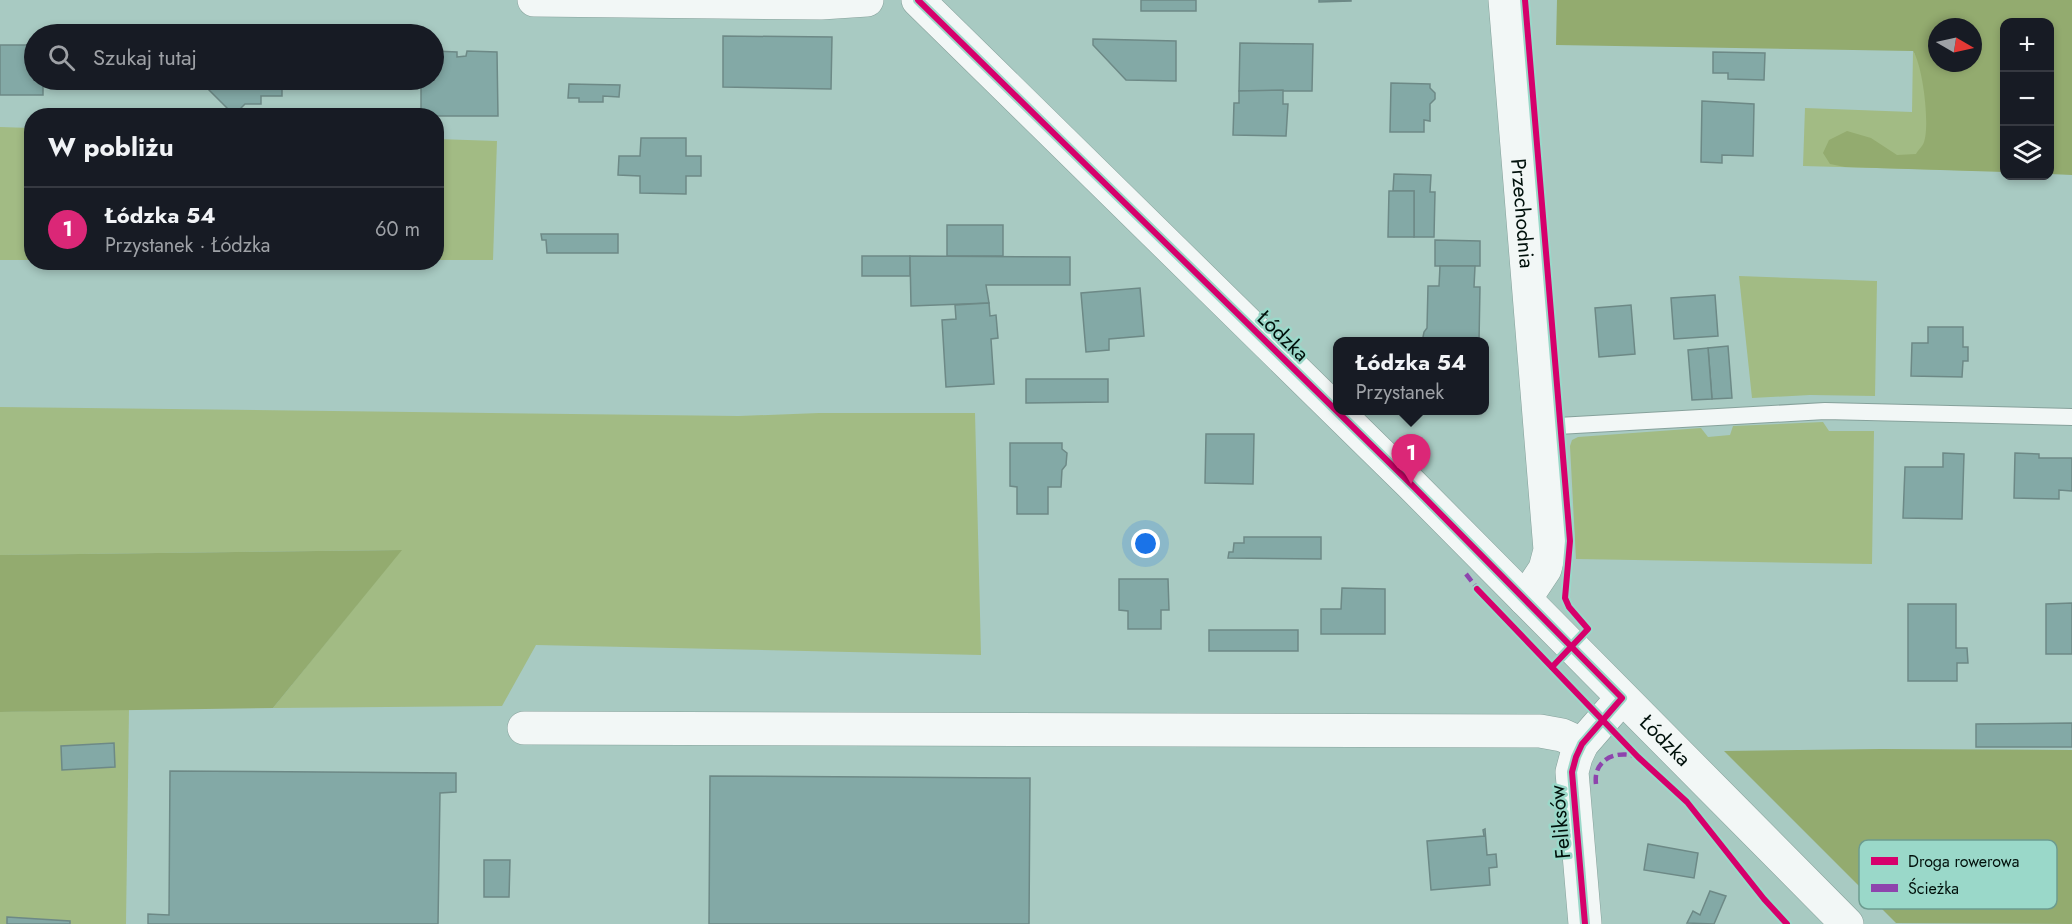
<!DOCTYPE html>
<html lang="pl">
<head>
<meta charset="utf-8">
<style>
	body { margin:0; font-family:Jost,sans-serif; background:#20242c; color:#f1f3f6 }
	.controls { position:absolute; right:18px; top:18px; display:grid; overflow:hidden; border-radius:12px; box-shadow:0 3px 9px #0003 }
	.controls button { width:54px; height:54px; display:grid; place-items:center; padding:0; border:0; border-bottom:2px solid #363941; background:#171b24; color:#f1f3f6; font:30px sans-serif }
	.compass { position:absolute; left:1928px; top:18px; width:54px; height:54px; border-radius:50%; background:#171b24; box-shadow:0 3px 9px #0003; rotate:99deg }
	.you { position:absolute; left:1146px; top:544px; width:21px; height:21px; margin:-15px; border:4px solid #fff; border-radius:50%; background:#1a73e8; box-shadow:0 0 0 9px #1a73e833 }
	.badge { display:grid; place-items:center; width:39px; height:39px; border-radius:50%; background:#db2777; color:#fff; font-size:20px; font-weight:700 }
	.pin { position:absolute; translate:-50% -50px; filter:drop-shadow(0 2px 3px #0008) }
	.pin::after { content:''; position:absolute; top:32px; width:21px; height:18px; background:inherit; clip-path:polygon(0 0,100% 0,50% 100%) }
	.popup { position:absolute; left:1333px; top:337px; width:156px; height:78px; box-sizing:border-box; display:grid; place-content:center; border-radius:12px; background:#171b24; filter:drop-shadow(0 2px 4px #0005); font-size:20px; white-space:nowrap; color:#9ea1a6 }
	.popup b { font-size:22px; color:#f1f3f6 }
	.popup::after { content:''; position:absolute; left:50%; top:100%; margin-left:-12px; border:12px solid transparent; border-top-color:#171b24 }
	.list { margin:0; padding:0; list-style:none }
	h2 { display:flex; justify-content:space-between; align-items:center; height:78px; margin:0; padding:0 24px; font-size:26px }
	h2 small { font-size:20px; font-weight:400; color:#9ea1a6 }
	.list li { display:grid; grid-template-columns:39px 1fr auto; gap:18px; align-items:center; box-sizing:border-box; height:84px; padding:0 24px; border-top:2px solid #363941 }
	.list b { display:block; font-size:22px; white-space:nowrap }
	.list p { margin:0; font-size:20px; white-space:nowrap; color:#9ea1a6 }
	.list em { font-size:20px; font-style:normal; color:#9ea1a6 }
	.icon { flex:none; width:33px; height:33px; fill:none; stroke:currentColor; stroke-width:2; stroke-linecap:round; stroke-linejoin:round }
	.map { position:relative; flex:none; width:2072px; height:924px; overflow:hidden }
	.search { position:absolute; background:#171b24; box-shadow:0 3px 9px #0003; left:24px; top:24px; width:420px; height:66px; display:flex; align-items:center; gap:15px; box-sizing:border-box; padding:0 21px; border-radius:33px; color:#9ea1a6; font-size:22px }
	.panel { position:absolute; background:#171b24; box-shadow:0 3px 9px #0003; left:24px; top:108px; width:420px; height:162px; border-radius:24px }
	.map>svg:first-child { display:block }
</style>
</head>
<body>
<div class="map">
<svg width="2072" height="924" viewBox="0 0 2072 924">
	<rect width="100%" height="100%" fill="#a8cac2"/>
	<g fill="#a2bb84">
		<polygon points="1913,51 1986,171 1803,166 1805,108 1912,112"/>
		<polygon points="0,127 31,128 31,260 0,260"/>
		<polygon points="437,139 497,141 493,260 437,260"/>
		<polygon points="1739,276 1877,281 1875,396 1810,395 1752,398"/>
		<polygon points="0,407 739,416 819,413 975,413 981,655 536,645 502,706 273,708 401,550 0,555"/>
		<polygon points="1823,422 1829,431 1874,431 1872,564 1576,559 1570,446 1572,440 1578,437 1701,428 1708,437 1730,435 1733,426"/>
		<polygon points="129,709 126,924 0,924 0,712"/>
	</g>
	<g fill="#93ab6f" fill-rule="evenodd">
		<path d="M 1557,0 L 2072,0 L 2072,175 L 2050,174 L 2050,22 L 2004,22 L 2004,172 L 1845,167 L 1830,164 L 1823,153 L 1829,140 L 1847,131 L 1871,138 L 1897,155 L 1916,154 C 1918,150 1923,146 1924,142 C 1930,125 1923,66 1913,51 L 1556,45 ZM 1937,27 L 1973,27 L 1973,63 L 1937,63 Z"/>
		<polygon points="402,550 273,708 0,712 0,555"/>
		<polygon points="1881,749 2072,750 2072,924 1896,923 1724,751"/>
	</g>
	<g fill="#83a9a6" stroke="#6d8986" stroke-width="1.5">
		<rect x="1141" y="0" width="55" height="11"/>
		<polygon points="1319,0 1351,0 1351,1 1319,2"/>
		<polygon points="723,36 832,37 831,89 723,87"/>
		<polygon points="1093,39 1176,41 1176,81 1126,80 1093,45"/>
		<polygon points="1240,43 1313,44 1312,91 1239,91"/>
		<polygon points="0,45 34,45 34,80 43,80 43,95 0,95"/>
		<polygon points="434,51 457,52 457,57 466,56 467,51 497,52 498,116 421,116 421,80 434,80"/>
		<polygon points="1713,52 1765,53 1764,80 1728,79 1728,73 1713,73"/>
		<polygon points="199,80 282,80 282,96 261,96 261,104 245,104 234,115"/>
		<polygon points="1391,83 1430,84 1430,88 1435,93 1435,99 1430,104 1430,121 1424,120 1424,132 1390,132"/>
		<polygon points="569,84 620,85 619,97 603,96 603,102 579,102 579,98 568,98"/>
		<polygon points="1283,90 1283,104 1288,104 1286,136 1233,135 1234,103 1239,103 1239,91"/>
		<polygon points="1702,101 1754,104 1753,156 1722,155 1722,163 1701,162"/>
		<polygon points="641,138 686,138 686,156 701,156 701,176 686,176 686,194 640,193 640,176 618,175 619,156 640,156"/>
		<polygon points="1394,174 1431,175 1430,192 1435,192 1434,237 1414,237 1414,191 1393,191"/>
		<polygon points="1389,191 1414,191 1414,237 1388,237"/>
		<rect x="947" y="225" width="56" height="31"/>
		<polygon points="541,234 618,234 618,253 547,253 546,240 542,240"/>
		<polygon points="1435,240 1480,241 1480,266 1435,266"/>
		<rect x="862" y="256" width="48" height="20"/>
		<polygon points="910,256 1070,257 1070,285 986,285 989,303 911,306"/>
		<polygon points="1440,266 1475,266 1474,287 1480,287 1479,342 1427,342 1423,337 1424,332 1427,328 1428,286 1439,286"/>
		<polygon points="1140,288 1144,336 1109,339 1109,350 1086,352 1081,293"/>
		<polygon points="1715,295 1718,336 1674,339 1671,298"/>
		<polygon points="989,303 990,316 996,315 998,338 991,339 994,384 946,387 942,320 956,319 955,305"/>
		<polygon points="1631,305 1635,354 1599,357 1595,308"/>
		<polygon points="1928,327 1963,327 1963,347 1968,347 1968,361 1963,361 1962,377 1911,376 1912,343 1928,343"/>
		<polygon points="1728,346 1732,398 1712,399 1708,348"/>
		<polygon points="1708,348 1712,399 1692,400 1688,350"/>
		<polygon points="1026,379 1108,379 1108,402 1026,403"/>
		<polygon points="1206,434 1254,434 1253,484 1205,483"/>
		<polygon points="1010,443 1062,443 1062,449 1067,453 1066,465 1062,470 1061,487 1048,487 1048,514 1017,514 1017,487 1010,486"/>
		<polygon points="1943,453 1964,454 1962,519 1903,518 1905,467 1943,467"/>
		<polygon points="2015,453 2039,454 2039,458 2072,458 2072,491 2059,490 2059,499 2014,498"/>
		<polygon points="1244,537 1321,537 1321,559 1228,558 1229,552 1233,552 1234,543 1244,543"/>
		<polygon points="1119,579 1168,579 1169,610 1161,610 1161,629 1128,629 1128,611 1119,610"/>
		<polygon points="1342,588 1385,589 1385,634 1321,634 1321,609 1341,609"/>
		<polygon points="2072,603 2072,654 2046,654 2046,604"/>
		<polygon points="1908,604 1956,604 1956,648 1967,648 1968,663 1957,663 1957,681 1908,681"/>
		<rect x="1209" y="630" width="89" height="21"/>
		<polygon points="2072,723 2072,747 1976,747 1976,724"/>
		<polygon points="114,743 115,767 62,770 61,746"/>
		<polygon points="170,771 456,773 456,792 440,793 438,924 148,924 148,914 169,915"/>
		<polygon points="710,776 1030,778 1029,924 709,924"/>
		<polygon points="1485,829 1487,855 1496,854 1497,867 1489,868 1490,885 1431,890 1427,841 1484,836 1483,830"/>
		<polygon points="1648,844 1698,853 1694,878 1644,870"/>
		<polygon points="484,860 510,860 509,897 484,897"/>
		<polygon points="1710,891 1726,896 1714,924 1687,923 1693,911 1700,915"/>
		<polygon points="7,917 70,921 70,924 7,924"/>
	</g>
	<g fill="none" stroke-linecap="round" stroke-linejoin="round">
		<g stroke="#86a19b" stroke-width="18">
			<polyline id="service" points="1540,427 1825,411 2072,417"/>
		</g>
		<g stroke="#86a19b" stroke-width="34">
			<g id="minor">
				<polyline points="534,0 821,3 867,0"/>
				<path id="s1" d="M 1505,0 L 1550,550 L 1545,569 L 1525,599"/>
				<polyline points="524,728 1540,731 1562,735 1582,744"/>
				<polyline points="1585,924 1572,772 1576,757 1582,744 1622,698"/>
			</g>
		</g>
		<g stroke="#86a19b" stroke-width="34">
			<g id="secondary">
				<path id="s2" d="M 918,0 L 1411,484 L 1847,924"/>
			</g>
		</g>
		<use href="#service" stroke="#f2f7f6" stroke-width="16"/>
		<use href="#minor" stroke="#f2f7f6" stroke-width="33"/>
		<use href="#secondary" stroke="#f2f7f6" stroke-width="33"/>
		<g stroke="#8e44ad" stroke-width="4.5" stroke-dasharray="9 4.5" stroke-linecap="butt">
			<polyline points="1466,574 1480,592"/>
			<path d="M 1596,784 C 1593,761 1614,750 1635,756"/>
		</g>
		<g stroke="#9ad8c9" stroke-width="10">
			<g id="cycleway">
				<polyline points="918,0 1411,484 1622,698 1582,744 1576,757 1572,772 1585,924"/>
				<polyline points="1525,0 1570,541 1565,598 1569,607 1588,629 1552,667"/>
				<polyline points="1477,589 1638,757 1687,802 1764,899 1787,924"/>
			</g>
		</g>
		<use href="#cycleway" stroke="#d6006c" stroke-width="6"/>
	</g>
	<g text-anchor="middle" stroke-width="5" stroke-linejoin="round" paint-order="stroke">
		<g font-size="21" fill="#00100b" stroke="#9ad8c9">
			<text dy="7" stroke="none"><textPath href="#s1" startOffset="214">Przechodnia</textPath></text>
			<text transform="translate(1283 336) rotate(44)" y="7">Łódzka</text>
			<text dy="7" stroke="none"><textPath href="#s2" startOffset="1052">Łódzka</textPath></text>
			<text transform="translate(1560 822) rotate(-95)" y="7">Feliksów</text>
		</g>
	</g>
	<rect x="1859" y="840" width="198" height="69" rx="9" fill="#9ad8c9" stroke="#6c9c90" stroke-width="1.5"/>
	<rect x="1871" y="857" width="27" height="8" fill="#d6006c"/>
	<rect x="1871" y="884" width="27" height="8" fill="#8e44ad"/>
	<g font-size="16" fill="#00100b">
		<text x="1908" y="867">Droga rowerowa</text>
		<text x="1908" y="894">Ścieżka</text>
	</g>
</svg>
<div class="controls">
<button>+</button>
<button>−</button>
<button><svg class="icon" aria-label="layers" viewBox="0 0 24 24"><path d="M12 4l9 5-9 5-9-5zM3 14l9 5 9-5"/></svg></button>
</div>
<svg class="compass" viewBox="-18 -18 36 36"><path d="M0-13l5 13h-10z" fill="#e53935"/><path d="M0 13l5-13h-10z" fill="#9ea1a6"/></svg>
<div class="you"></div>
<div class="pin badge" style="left:1411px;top:484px">1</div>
<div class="popup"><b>Łódzka 54</b>Przystanek</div>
<div class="search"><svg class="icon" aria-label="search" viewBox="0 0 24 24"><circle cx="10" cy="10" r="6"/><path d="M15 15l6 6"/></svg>Szukaj tutaj</div>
<section class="panel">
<h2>W pobliżu<small></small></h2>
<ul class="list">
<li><span class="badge">1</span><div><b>Łódzka 54</b><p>Przystanek · Łódzka</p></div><em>60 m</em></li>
</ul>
</section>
</div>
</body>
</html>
